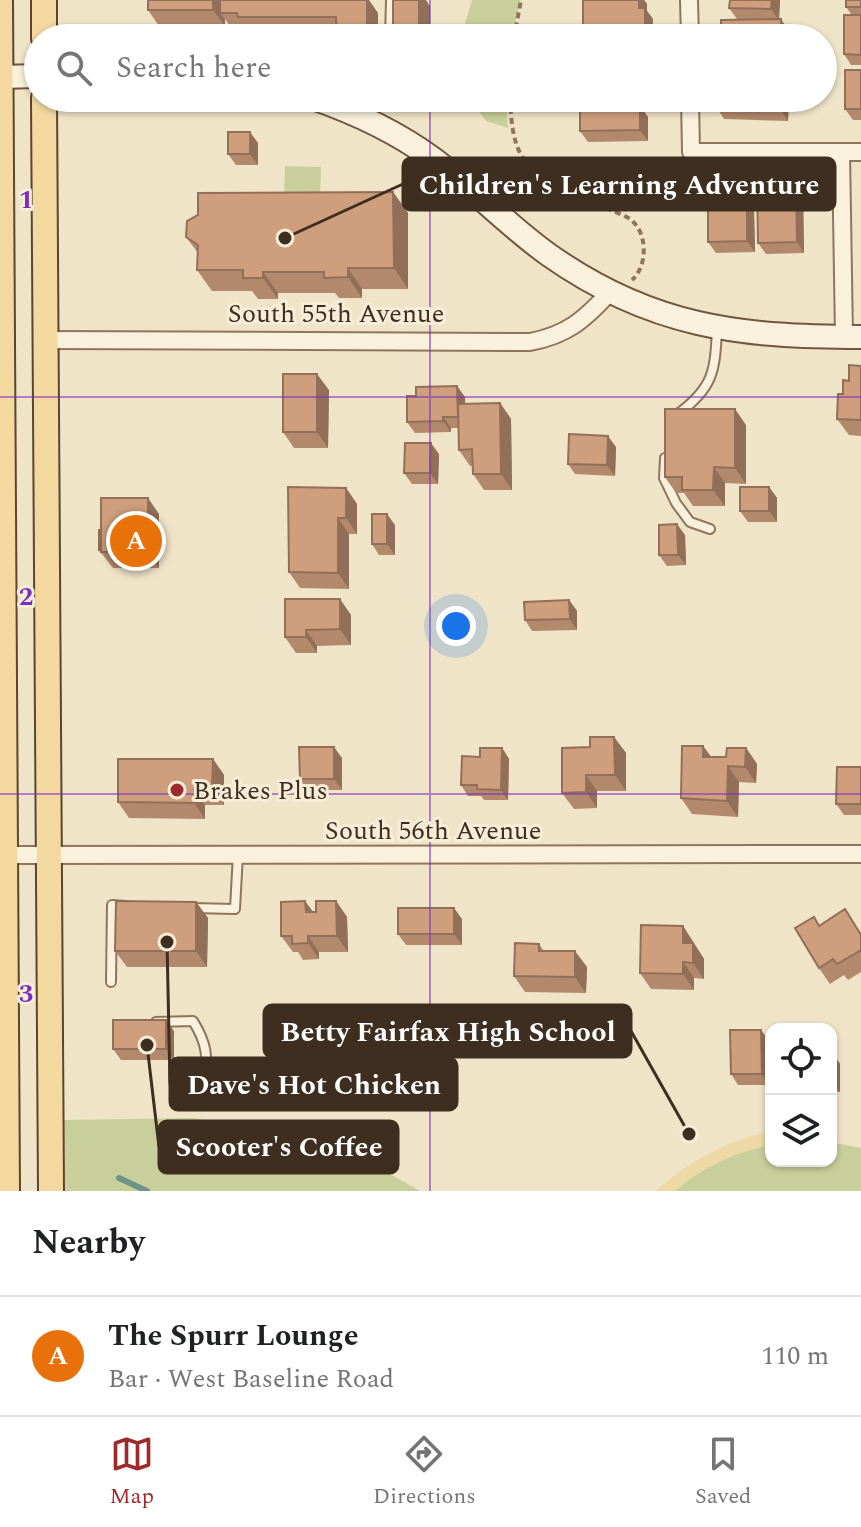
<!DOCTYPE html>
<html lang="en">
<head>
<meta charset="utf-8">
<style>
	body { margin:0; font-family:Spectral,serif; background:#f2f2f2; color:#202124 }
	.controls { position:absolute; right:24px; bottom:24px; display:grid; overflow:hidden; border-radius:16px; box-shadow:0 2px 6px #0004 }
	.controls button { width:72px; height:72px; display:grid; place-items:center; padding:0; border:0; border-bottom:2px solid #e0e0e0; background:#fff; color:#202124; font:40px sans-serif }
	.you { position:absolute; left:456px; top:626px; width:28px; height:28px; margin:-20px; border:6px solid #fff; border-radius:50%; background:#1a73e8; box-shadow:0 0 0 12px #1a73e833 }
	.badge { display:grid; place-items:center; width:52px; height:52px; border-radius:50%; background:#9e2a2b; color:#fff; font-size:26px; font-weight:700 }
	.pin { position:absolute; translate:-50% -50%; border:4px solid #fff; box-shadow:0 2px 8px #0006 }
	.list { margin:0; padding:0; list-style:none }
	h2 { display:flex; justify-content:space-between; align-items:center; height:104px; margin:0; padding:0 32px; font-size:34px }
	h2 small { font-size:26px; font-weight:400; color:#757577 }
	.list li { display:grid; grid-template-columns:52px 1fr auto; gap:24px; align-items:center; box-sizing:border-box; height:120px; padding:0 32px; border-top:2px solid #e0e0e0 }
	.list b { display:block; font-size:30px; white-space:nowrap }
	.list p { margin:0; font-size:26px; white-space:nowrap; color:#757577 }
	.list em { font-size:26px; font-style:normal; color:#757577 }
	.icon { flex:none; width:44px; height:44px; fill:none; stroke:currentColor; stroke-width:2; stroke-linecap:round; stroke-linejoin:round }
	.map { position:relative; flex:none; width:861px; height:1191px; overflow:hidden }
	.search { position:absolute; background:#fff; box-shadow:0 2px 6px #0004; left:24px; right:24px; top:24px; height:88px; display:flex; align-items:center; gap:20px; box-sizing:border-box; padding:0 28px; border-radius:44px; color:#757577; font-size:30px }
	.sheet { height:224px; background:#fff }
	nav { display:flex; justify-content:space-around; align-items:center; box-sizing:border-box; height:112px; border-top:2px solid #e0e0e0; background:#fff; font-size:22px; color:#757577 }
	nav a { display:grid; justify-items:center; gap:4px }
	nav .on { color:#9e2a2b }
	.map>svg:first-child { display:block }
</style>
</head>
<body>
<div class="map">
<svg width="861" height="1191" viewBox="0 0 861 1191">
	<rect width="100%" height="100%" fill="#f0e4c8"/>
	<g fill="#c9cf9b">
		<polygon points="472,0 521,0 511,38 461,38"/>
		<polygon points="470,98 506,98 508,128 486,121"/>
		<polygon points="285,166 321,167 320,198 284,197"/>
		<polygon points="194,1118 300,1135 360,1157 420,1191 65,1191 64,1120"/>
		<path d="M 831,1142 L 861,1148 L 861,1191 L 675,1191 C 702,1167 736,1151 771,1145 L 771,1161 L 831,1161 Z"/>
	</g>
	<path fill="#ecd9a5" d="M 771,1131 L 771,1145 C 736,1152 702,1167 675,1191 L 656,1191 C 689,1160 727,1141 771,1131 Z"/>
	<g fill="none" stroke-linecap="round" stroke-linejoin="round">
		<polyline stroke="#6f938a" stroke-width="6" points="119,1178 147,1191"/>
		<g stroke="#8d765c" stroke-width="12">
			<g id="lane">
				<polyline points="390,38 391,0"/>
				<path d="M 679,413 C 714,387 715,370 717,329"/>
				<polyline points="665,458 664,478 676,503 690,522 710,529"/>
				<polyline points="192,908 235,909 238,854"/>
				<polyline points="111,982 112,905 126,906"/>
				<path d="M 156,1022 L 193,1021 C 206,1042 210,1058 202,1083"/>
			</g>
		</g>
		<g stroke="#8d765c" stroke-width="20">
			<g id="street">
				<polyline points="689,0 690,38"/>
				<polyline points="690,98 691,152 861,152"/>
				<polyline points="841,152 844,337"/>
				<path d="M 45,340 L 530,342 C 567,335 584,320 609,293"/>
				<polyline points="4,855 861,854"/>
			</g>
		</g>
		<g stroke="#6f573f" stroke-width="26">
			<g id="secondary">
				<polyline points="0,77 38,76"/>
				<path d="M 313,98 C 356,113 395,131 432,158 C 473,188 508,226 549,255 C 651,327 740,337 861,337"/>
			</g>
		</g>
		<g stroke="#5b4430" stroke-width="28">
			<g id="primary">
				<polyline points="0,0 7,1191"/>
				<polyline points="44,0 44,38"/>
				<polyline points="44,98 51,1191"/>
			</g>
		</g>
		<g stroke="#8d765c" stroke-width="4" stroke-dasharray="6 4" stroke-linecap="butt">
			<polyline points="514,38 521,0"/>
			<path d="M 510,98 C 511,117 512,142 523,158 C 538,181 584,199 608,209 C 615,212 624,215 630,219 C 648,232 648,266 632,280"/>
		</g>
		<use href="#lane" stroke="#faf1dc" stroke-width="8"/>
		<use href="#street" stroke="#faf1dc" stroke-width="16"/>
		<use href="#secondary" stroke="#faf1dc" stroke-width="22"/>
		<use href="#primary" stroke="#f3d9a0" stroke-width="24"/>
	</g>
	<g fill="#b2896c">
		<polygon points="148,0 378,13 378,38 337,38 336,33 250,33 247,29 232,29 225,19 225,26 159,26 148,10"/>
		<polygon points="583,0 644,0 647,4 647,11 653,19 652,38 588,38 583,31"/>
		<polygon points="780,0 779,19 788,30 788,38 723,38 721,35 751,19 737,19 729,8"/>
		<polygon points="861,0 861,65 851,65 844,54 852,15 846,7"/>
		<polygon points="861,70 861,120 853,120 845,109"/>
		<polygon points="580,98 640,98 643,102 643,110 648,117 648,141 588,142 580,131"/>
		<polygon points="717,98 789,98 788,121 724,119 717,108"/>
		<polygon points="258,143 258,165 236,165 228,154"/>
		<polygon points="730,180 737,191 737,197 747,197 754,208 755,252 716,253 708,242"/>
		<polygon points="796,183 803,194 804,253 766,254 758,243"/>
		<polygon points="393,192 408,213 408,289 362,289 362,298 339,298 335,293 278,293 278,299 258,299 252,291 212,291 197,270 198,253 186,237"/>
		<polygon points="861,366 861,436 849,435 837,419 843,394 849,381"/>
		<polygon points="329,390 328,448 294,448 283,432"/>
		<polygon points="465,397 465,404 500,403 511,419 512,490 484,490 473,474 473,465 470,466 459,450 458,428 451,428 451,432 415,433 407,422"/>
		<polygon points="746,425 746,484 725,483 725,506 693,506 684,493 676,493 665,477"/>
		<polygon points="616,447 615,476 575,474 568,464"/>
		<polygon points="439,454 438,484 412,484 404,473"/>
		<polygon points="769,487 777,498 777,522 748,522 740,511"/>
		<polygon points="346,488 357,504 357,534 349,534 349,589 300,588 289,572"/>
		<polygon points="159,514 159,568 113,568 99,550"/>
		<polygon points="395,525 395,555 379,555 372,544"/>
		<polygon points="685,535 686,565 667,566 659,555"/>
		<polygon points="569,600 577,611 577,630 532,631 525,620"/>
		<polygon points="351,615 351,645 317,646 317,653 296,653 285,637"/>
		<polygon points="614,737 626,753 626,791 597,791 597,808 574,809 562,793 590,747"/>
		<polygon points="703,746 711,757 726,757 746,748 757,764 756,783 739,782 738,817 692,814 681,798"/>
		<polygon points="502,748 509,759 508,800 484,800 481,796 468,796 461,785 480,757"/>
		<polygon points="342,758 342,790 307,790 300,779"/>
		<polygon points="213,759 224,775 224,805 205,805 205,819 129,818 118,802"/>
		<polygon points="861,767 861,815 844,815 836,804"/>
		<polygon points="336,901 347,917 348,952 319,952 319,959 303,960 298,952 293,952 281,936 313,912 316,912"/>
		<polygon points="196,902 208,918 207,967 127,967 115,951"/>
		<polygon points="462,919 462,945 406,945 398,934"/>
		<polygon points="820,925 861,932 861,972 848,980 844,975 830,984 819,968"/>
		<polygon points="683,926 704,959 704,979 694,978 694,990 651,989 640,973"/>
		<polygon points="539,944 544,951 587,967 586,993 525,992 514,976"/>
		<polygon points="761,1030 769,1041 769,1085 738,1085 731,1074"/>
		<polygon points="174,1031 174,1060 121,1060 113,1049"/>
		<polygon points="831,1053 840,1064 840,1092 831,1092"/>
	</g>
	<g fill="#916f58">
		<polygon points="213,0 225,0 220,13 225,19 225,26 213,10"/>
		<polygon points="367,0 369,0 378,13 378,38 367,38"/>
		<polygon points="419,0 426,0 430,6 430,38 419,38"/>
		<polygon points="639,0 644,0 647,4 647,11 653,19 652,38 649,38 645,32 639,8"/>
		<polygon points="772,0 780,0 779,20 771,9"/>
		<polygon points="781,19 788,30 788,38 781,38"/>
		<polygon points="635,98 640,98 643,102 643,110 648,117 648,141 640,130 635,107"/>
		<polygon points="781,98 789,98 788,121 781,110"/>
		<polygon points="250,132 258,143 258,165 250,154"/>
		<polygon points="730,180 737,191 738,208 730,197"/>
		<polygon points="796,183 803,194 804,253 797,242"/>
		<polygon points="393,192 408,213 408,289 394,268"/>
		<polygon points="747,197 754,208 755,252 747,241"/>
		<polygon points="348,268 362,289 362,298 348,277"/>
		<polygon points="263,272 278,293 278,299 263,278"/>
		<polygon points="317,374 329,390 328,448 317,432"/>
		<polygon points="457,386 465,397 466,428 458,417"/>
		<polygon points="500,403 511,419 512,490 501,474"/>
		<polygon points="735,409 746,425 746,484 735,468"/>
		<polygon points="443,417 451,428 451,432 443,421"/>
		<polygon points="608,436 616,447 615,476 607,465"/>
		<polygon points="431,443 439,454 438,484 430,473"/>
		<polygon points="714,467 725,483 725,506 713,490"/>
		<polygon points="769,487 777,498 777,522 769,511"/>
		<polygon points="346,488 357,504 357,534 346,518"/>
		<polygon points="148,498 159,514 159,568 148,552"/>
		<polygon points="387,514 395,525 395,555 387,544"/>
		<polygon points="338,518 349,534 349,589 338,573"/>
		<polygon points="677,524 685,535 686,565 678,555"/>
		<polygon points="340,599 351,615 351,645 340,629"/>
		<polygon points="569,600 577,611 577,630 570,619"/>
		<polygon points="306,630 317,646 317,653 306,637"/>
		<polygon points="614,737 626,753 626,791 615,775"/>
		<polygon points="703,746 715,762 703,757"/>
		<polygon points="334,747 342,758 342,790 334,779"/>
		<polygon points="502,748 509,759 508,800 501,790"/>
		<polygon points="746,748 757,764 756,783 745,767"/>
		<polygon points="213,759 224,775 224,805 212,789"/>
		<polygon points="728,766 739,782 738,817 727,801"/>
		<polygon points="586,775 597,791 597,808 586,792"/>
		<polygon points="194,789 205,805 205,819 194,803"/>
		<polygon points="305,901 317,917 306,912"/>
		<polygon points="336,901 347,917 348,952 337,936"/>
		<polygon points="196,902 208,918 207,967 196,951"/>
		<polygon points="454,908 462,919 462,945 454,934"/>
		<polygon points="683,926 704,959 704,979 693,963 683,943"/>
		<polygon points="308,936 319,952 319,959 308,943"/>
		<polygon points="575,951 587,967 586,993 575,977"/>
		<polygon points="683,962 694,978 694,990 683,974"/>
		<polygon points="166,1020 174,1031 174,1060 166,1049"/>
		<polygon points="761,1030 769,1041 769,1085 762,1074"/>
		<polygon points="833,1053 840,1064 840,1092 832,1081"/>
	</g>
	<g fill="#cf9f7d" stroke="#916f58" stroke-width="2">
		<rect x="148" y="0" width="65" height="10"/>
		<polygon points="220,0 367,0 367,38 337,38 336,17 238,17 237,13 220,13"/>
		<rect x="393" y="0" width="26" height="38"/>
		<polygon points="583,0 639,0 639,8 645,8 645,32 583,31"/>
		<polygon points="730,0 772,0 771,9 729,8"/>
		<rect x="846" y="0" width="15" height="7"/>
		<polygon points="844,15 861,15 861,55 844,54"/>
		<polygon points="781,19 781,38 727,38 727,35 721,35 721,20"/>
		<rect x="845" y="70" width="16" height="39"/>
		<polygon points="580,98 635,98 635,107 640,107 640,130 580,131"/>
		<polygon points="717,98 781,98 781,110 717,108"/>
		<rect x="228" y="132" width="22" height="22"/>
		<polygon points="708,180 730,180 730,197 747,197 747,241 708,242"/>
		<polygon points="796,183 797,242 758,243 757,184"/>
		<polygon points="393,192 394,268 348,268 348,277 324,278 324,272 263,272 263,278 243,278 243,270 197,270 198,245 186,237 187,221 198,215 198,193"/>
		<polygon points="849,365 861,366 861,420 837,419 838,394 843,394 843,380 849,381"/>
		<rect x="283" y="374" width="34" height="58"/>
		<polygon points="457,386 458,417 443,417 443,421 407,422 407,396 416,396 416,387"/>
		<polygon points="500,403 501,474 473,474 472,449 459,450 458,404"/>
		<polygon points="665,409 735,409 735,468 714,467 713,490 682,490 682,477 665,477"/>
		<polygon points="569,434 608,436 607,465 568,464"/>
		<polygon points="405,443 431,443 430,473 404,473"/>
		<polygon points="288,487 346,488 346,518 338,518 338,573 289,572"/>
		<rect x="740" y="487" width="29" height="24"/>
		<rect x="101" y="498" width="47" height="54"/>
		<rect x="372" y="514" width="15" height="30"/>
		<polygon points="677,524 678,555 659,555 659,525"/>
		<rect x="99" y="530" width="2" height="20"/>
		<polygon points="285,599 340,599 340,629 306,630 306,637 285,637"/>
		<polygon points="569,600 570,619 525,620 524,602"/>
		<polygon points="590,737 614,737 615,775 586,775 586,792 562,793 562,748 590,747"/>
		<polygon points="682,746 703,746 703,757 726,757 727,748 746,748 745,767 728,766 727,801 681,798"/>
		<polygon points="299,747 334,747 334,779 300,779"/>
		<polygon points="480,748 502,748 501,790 477,789 477,785 461,785 462,756 480,757"/>
		<polygon points="118,759 213,759 212,789 194,789 194,803 118,802"/>
		<polygon points="837,767 861,767 861,804 836,804"/>
		<polygon points="116,901 196,902 196,951 115,951"/>
		<polygon points="305,901 306,912 316,912 316,901 336,901 337,936 308,936 308,943 292,944 292,936 281,936 281,902"/>
		<rect x="398" y="908" width="56" height="26"/>
		<polygon points="845,909 861,935 861,950 837,964 833,959 819,968 795,928 814,917 819,926"/>
		<polygon points="641,925 683,926 683,943 693,943 693,963 683,962 683,974 640,973"/>
		<polygon points="515,943 539,944 539,951 575,951 575,977 514,976"/>
		<rect x="113" y="1020" width="53" height="29"/>
		<polygon points="730,1030 761,1030 762,1074 731,1074"/>
		<polygon points="831,1053 833,1053 832,1081 831,1081"/>
	</g>
	<path fill="none" stroke="#7b2cbf" stroke-width="2" stroke-opacity="0.55" d="M 430,0 L 430,38M 430,98 L 430,1191M 0,397 L 861,397M 0,794 L 861,794"/>
	<circle fill="#9e2a2b" stroke="#f7eed8" stroke-width="3" cx="177" cy="790" r="8"/>
	<g text-anchor="middle" stroke-width="6" stroke-linejoin="round" paint-order="stroke">
		<g font-size="26" fill="#3d2e20" stroke="#f7eed8">
			<text x="336" y="322">South 55th Avenue</text>
			<text x="433" y="839">South 56th Avenue</text>
		</g>
		<g font-size="26" fill="#3d2e20" stroke="#f7eed8" text-anchor="start">
			<text x="193" y="799">Brakes Plus</text>
		</g>
	</g>
	<g font-size="26" text-anchor="middle" font-weight="bold" fill="#7b2cbf" stroke="#f7eed8" stroke-width="6" stroke-linejoin="round" paint-order="stroke">
		<text x="26" y="208">1</text>
		<text x="26" y="605">2</text>
		<text x="26" y="1002">3</text>
	</g>
	<path fill="none" stroke="#3d2e20" stroke-width="3" d="M285 238L403 184M689 1134L631 1031M167 942L170 1084M147 1045L159 1147"/>
	<g fill="#3d2e20" stroke="#f7eed8" stroke-width="3">
		<circle cx="285" cy="238" r="8"/>
		<circle cx="689" cy="1134" r="8"/>
		<circle cx="167" cy="942" r="8"/>
		<circle cx="147" cy="1045" r="8"/>
	</g>
	<g fill="#3d2e20" stroke="#3d2e20" stroke-width="3">
		<rect x="403" y="158" width="432" height="52" rx="8"/>
		<rect x="264" y="1005" width="367" height="52" rx="8"/>
		<rect x="170" y="1058" width="287" height="52" rx="8"/>
		<rect x="159" y="1121" width="239" height="52" rx="8"/>
	</g>
	<g font-size="28" text-anchor="middle" font-weight="bold" fill="#fff">
		<text x="619" y="194">Children's Learning Adventure</text>
		<text x="448" y="1041">Betty Fairfax High School</text>
		<text x="314" y="1094">Dave's Hot Chicken</text>
		<text x="279" y="1156">Scooter's Coffee</text>
	</g>
</svg>
<div class="controls">
<button><svg class="icon" aria-label="locate" viewBox="0 0 24 24"><circle cx="12" cy="12" r="6"/><path d="M12 2v4M12 18v4M2 12h4M18 12h4"/></svg></button>
<button><svg class="icon" aria-label="layers" viewBox="0 0 24 24"><path d="M12 4l9 5-9 5-9-5zM3 14l9 5 9-5"/></svg></button>
</div>
<div class="you"></div>
<div class="pin badge" style="left:136px;top:541px;background:#e8710a">A</div>
<div class="search"><svg class="icon" aria-label="search" viewBox="0 0 24 24"><circle cx="10" cy="10" r="6"/><path d="M15 15l6 6"/></svg>Search here</div>
</div>
<section class="sheet">
<h2>Nearby<small></small></h2>
<ul class="list">
<li><span class="badge" style="background:#e8710a">A</span><div><b>The Spurr Lounge</b><p>Bar · West Baseline Road</p></div><em>110 m</em></li>
</ul>
</section>
<nav>
<a class="on"><svg class="icon" aria-label="map" viewBox="0 0 24 24"><path d="M3 6l6-2 6 2 6-2v14l-6 2-6-2-6 2zM9 4v14M15 6v14"/></svg>Map</a>
<a><svg class="icon" aria-label="directions" viewBox="0 0 24 24"><path d="M12 3l9 9-9 9-9-9zM9 14v-3h6M13 9l2 2-2 2"/></svg>Directions</a>
<a><svg class="icon" aria-label="saved" viewBox="0 0 24 24"><path d="M7 4h10v16l-5-4-5 4z"/></svg>Saved</a>
</nav>
</body>
</html>
